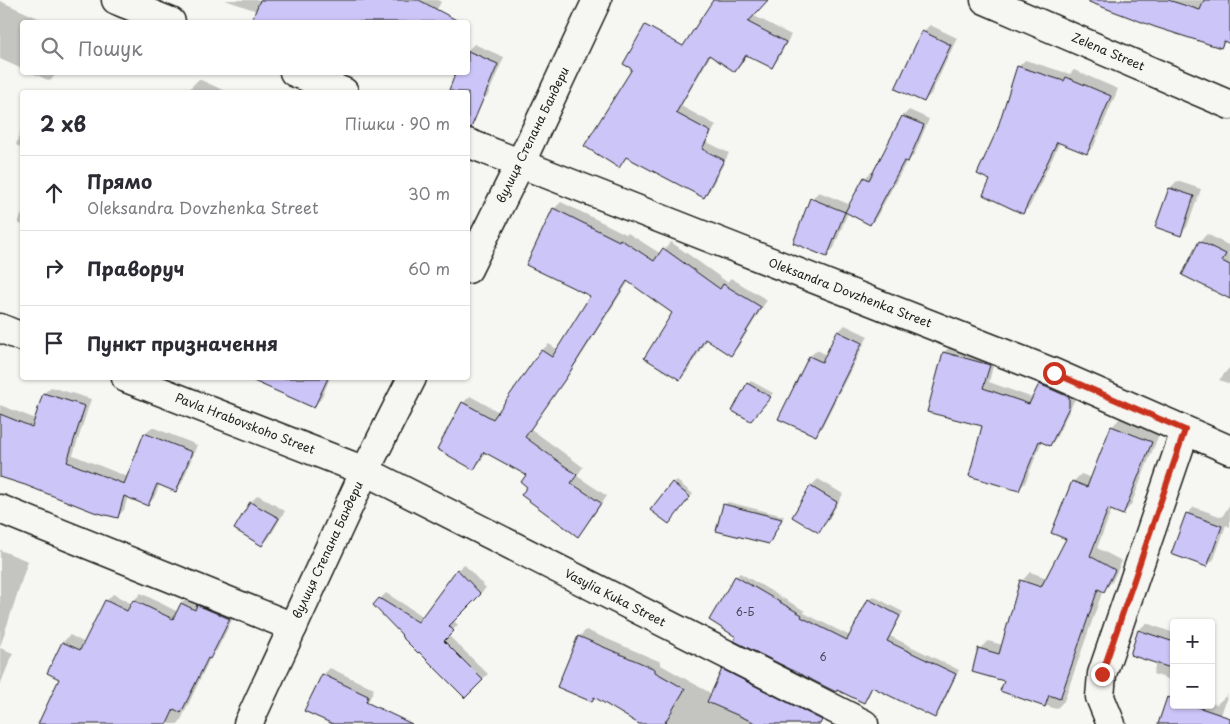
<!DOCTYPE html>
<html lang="uk">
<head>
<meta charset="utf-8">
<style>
	body { margin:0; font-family:"Playpen Sans",sans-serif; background:#f2f2f3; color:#2b2b33 }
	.controls { position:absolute; right:15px; bottom:15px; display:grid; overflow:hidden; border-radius:5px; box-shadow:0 1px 4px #0004 }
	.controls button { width:45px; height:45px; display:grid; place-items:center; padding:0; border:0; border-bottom:1px solid #e1e1e2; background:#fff; color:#2b2b33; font:25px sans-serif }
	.stop { position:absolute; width:15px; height:15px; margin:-11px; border:4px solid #c8321e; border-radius:50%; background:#fff }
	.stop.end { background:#c8321e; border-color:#fff; box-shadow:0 1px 5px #0008 }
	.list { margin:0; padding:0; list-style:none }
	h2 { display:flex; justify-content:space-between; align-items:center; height:65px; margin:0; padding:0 20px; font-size:21px }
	h2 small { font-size:16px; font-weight:400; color:#7c7c81 }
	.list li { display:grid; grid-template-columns:32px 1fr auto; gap:15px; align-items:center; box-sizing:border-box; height:75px; padding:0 20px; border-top:1px solid #e1e1e2 }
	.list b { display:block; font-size:19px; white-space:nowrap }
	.list p { margin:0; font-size:16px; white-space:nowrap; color:#7c7c81 }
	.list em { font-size:16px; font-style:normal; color:#7c7c81 }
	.icon { flex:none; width:28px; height:28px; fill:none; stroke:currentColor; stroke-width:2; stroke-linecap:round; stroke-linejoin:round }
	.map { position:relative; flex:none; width:1230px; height:724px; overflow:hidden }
	.search { position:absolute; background:#fff; box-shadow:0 1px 4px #0004; left:20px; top:20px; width:450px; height:55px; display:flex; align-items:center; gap:12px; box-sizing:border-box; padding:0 18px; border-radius:5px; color:#7c7c81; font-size:19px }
	.panel { position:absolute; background:#fff; box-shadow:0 1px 4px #0004; left:20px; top:90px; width:450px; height:290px; border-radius:5px }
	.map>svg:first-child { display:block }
</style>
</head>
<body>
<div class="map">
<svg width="1230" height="724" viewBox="0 0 1230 724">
	<rect width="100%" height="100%" fill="#f6f6f2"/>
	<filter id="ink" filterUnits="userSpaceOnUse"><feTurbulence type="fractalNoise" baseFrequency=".02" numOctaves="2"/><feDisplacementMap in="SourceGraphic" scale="10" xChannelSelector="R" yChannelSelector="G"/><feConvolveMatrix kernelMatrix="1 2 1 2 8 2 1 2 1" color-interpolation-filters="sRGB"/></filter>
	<g filter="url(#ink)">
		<g fill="#0003">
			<polygon points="225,0 438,0 441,2 430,22 262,22 253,19 257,11"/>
			<polygon points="1088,0 1230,0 1230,43 1226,41 1221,47 1155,26"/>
			<polygon points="0,1 47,22 22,22 22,69 0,59"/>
			<polygon points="737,7 791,35 777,61 771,67 747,54 741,65 735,71 711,55 681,106 716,125 707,142 729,153 710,190 703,196 627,157 619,167"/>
			<polygon points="930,25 957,38 931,94 924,101 923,32"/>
			<polygon points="474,44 504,57 488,95 481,102 468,97 468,92 458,92 450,89 468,72 468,50"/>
			<polygon points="1025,60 1070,74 1074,70 1118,89 1094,146 1087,153 1060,142 1030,206 1023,213 992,179 1018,67"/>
			<polygon points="30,72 58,72 50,81"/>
			<polygon points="199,79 227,92 188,92 192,86"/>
			<polygon points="909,110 929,119 914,155 908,161 907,161 876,218 870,224 848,212 834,248 827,255 811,199 819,192 851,205 865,178 871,172 874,173 903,116"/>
			<polygon points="22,128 22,148 16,145"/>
			<polygon points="1177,181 1201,189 1187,227 1180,234 1170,188"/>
			<polygon points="561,202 626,234 628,233 661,254 671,242 727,282 731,278 767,300 738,347 731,354 707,339 687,372 680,379 674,313 629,281 572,370 531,429 583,467 577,476 607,496 584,529 578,535 528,487 528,475 486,451 481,461 474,468 463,403 470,396 499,412 542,350 549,344 558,350 592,295 554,209"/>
			<polygon points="22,213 22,225 18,223"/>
			<polygon points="1207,234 1230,246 1230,251 1228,254 1230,255 1230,296 1200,241"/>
			<polygon points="845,325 868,336 822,427 815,434 780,418 810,356 817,350 827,355 838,332"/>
			<polygon points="951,346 995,358 989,382 1033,398 1040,384 1046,378 1075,391 1075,399 1056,438 1050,445 1042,441 1025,483 1018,490 944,352"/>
			<polygon points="1230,367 1230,384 1219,380"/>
			<polygon points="272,378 330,378 321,399 314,406 269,386"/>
			<polygon points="751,381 773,393 754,417 748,384"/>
			<polygon points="51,387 91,399 73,455 128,477 145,433 152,427 197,445 182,483 176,490 160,484 154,498 148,504 128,496 124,510 117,517 25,483 0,476 0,405 36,419 44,393"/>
			<polygon points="1120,418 1159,434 1131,505 1123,514 1112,509 1097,548 1122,561 1112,582 1103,590 1064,701 1056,709 1002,691 1005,681 979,649 988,641 1003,645 1022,581 1030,572 1047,578 1068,538 1073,482 1081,474 1092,478 1112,427"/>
			<polygon points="818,479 843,494 826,524 818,531 794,517 811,486"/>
			<polygon points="676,480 693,494 672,519 673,483"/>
			<polygon points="258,495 285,511 269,538 262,545 251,502"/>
			<polygon points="728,502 784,516 772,539 769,543 724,505"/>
			<polygon points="1230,504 1230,527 1226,525 1214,559 1207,566 1187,514 1194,507 1222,517"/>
			<polygon points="0,550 28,561 0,647"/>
			<polygon points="464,564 486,588 453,620 458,625 448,635 488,674 465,696 380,599 386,593 424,617 458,570"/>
			<polygon points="740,573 805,611 804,613 850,636 869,600 873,596 903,612 890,636 959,670 939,712 935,716 873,686 868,697 864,701 738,636 710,620 736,577"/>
			<polygon points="141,593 178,612 182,603 189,596 236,612 217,650 211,656 179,724 40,724 61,679 63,642 70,635 85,643 106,601 113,594 132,604 134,600"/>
			<polygon points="1146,623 1174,633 1174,681 1153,674 1156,662 1139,630"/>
			<polygon points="586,630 661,662 661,665 712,694 723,670 729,663 823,711 814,724 642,724 595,697 592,700 579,637"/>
			<polygon points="0,648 13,653 0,685"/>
			<polygon points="330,668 374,689 358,724 336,724 323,675"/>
			<polygon points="1174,692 1174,705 1211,705 1211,703 1217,704 1228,694 1218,724 1169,724 1168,698"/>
		</g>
		<g fill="#ccc5f8" stroke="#1c1c1c">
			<polygon points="260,0 419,0 460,22 251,22"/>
			<polygon points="713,0 768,0 748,22 786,42 772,68 746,55 735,72 709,55 676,113 711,132 702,149 724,160 704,198 626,157 619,168 584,146 632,69 623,64 645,25 683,46"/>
			<polygon points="1089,0 1168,0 1200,10 1204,0 1230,0 1230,44 1224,41 1221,48 1155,27 1089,2"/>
			<polygon points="922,31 951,45 924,102 895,89"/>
			<polygon points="468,51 498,64 471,128 468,128 468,92 455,92 449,90 456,72 468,72"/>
			<polygon points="1017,66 1064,81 1066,77 1111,96 1087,154 1057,142 1023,214 983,195 990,180 977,174 997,130"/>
			<polygon points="902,116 924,125 908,162 904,161 870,225 845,212 864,177 869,180"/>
			<polygon points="1169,188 1194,196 1181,236 1155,227"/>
			<polygon points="810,198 845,212 827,257 793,243"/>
			<polygon points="553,208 619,241 620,239 654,261 663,248 720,289 723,284 761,307 731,356 705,339 680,380 644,358 672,313 627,281 566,378 525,437 577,475 571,483 601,503 578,537 521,495 527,487 521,482 526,475 484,452 474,470 437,449 462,402 493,419 541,350 552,357 590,296 526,265"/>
			<polygon points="1199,241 1226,254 1222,261 1230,265 1230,299 1182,275"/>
			<polygon points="837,331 862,343 816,436 778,419 809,356 822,362"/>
			<polygon points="943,352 990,365 983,388 1029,404 1039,384 1069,397 1069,407 1050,446 1039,441 1019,491 969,476 982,426 927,412"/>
			<polygon points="247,378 328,378 314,408"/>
			<polygon points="747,383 771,397 751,421 732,411"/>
			<polygon points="43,393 85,406 67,462 124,484 144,433 192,452 176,492 157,484 148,506 124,496 118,518 94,512 25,485 0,477 0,414 32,427"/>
			<polygon points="1111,426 1152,442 1123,515 1108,509 1090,556 1115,570 1104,592 1098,589 1060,699 1049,695 1045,707 1000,691 1004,681 972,672 978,648 999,654 1020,580 1041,587 1066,539 1051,533 1072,481 1087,487"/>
			<polygon points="672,482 690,497 669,524 650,510"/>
			<polygon points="810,486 837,502 819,533 792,517"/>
			<polygon points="250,502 279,518 262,546 234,529"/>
			<polygon points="723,504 782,519 769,544 716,531"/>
			<polygon points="1186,513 1222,526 1207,567 1171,554"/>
			<polygon points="457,569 481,594 449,626 454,631 444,641 483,680 465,698 419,652 418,653 401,636 402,635 373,605 379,598 418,622"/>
			<polygon points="735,576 802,615 801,617 847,640 868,599 900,616 887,641 956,674 935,718 872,687 864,703 837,690 836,692 734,641 736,637 709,620"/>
			<polygon points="105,600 127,611 133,600 173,619 181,603 195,610 197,605 230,619 210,659 208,658 181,713 174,709 167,724 38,724 59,679 47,673 62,642 80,650"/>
			<polygon points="1138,630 1174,642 1174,669 1130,655"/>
			<polygon points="578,636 655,669 655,672 685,689 664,724 639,724 594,697 592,702 557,687"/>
			<polygon points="722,669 822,720 820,724 758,724 707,702"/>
			<polygon points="322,674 368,696 366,702 412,724 333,724 304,711"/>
			<polygon points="1167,697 1174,699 1174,705 1192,705 1230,718 1230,724 1158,724"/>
		</g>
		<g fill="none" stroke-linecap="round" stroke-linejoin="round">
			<g stroke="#1c1c1c" stroke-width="31">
				<g id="minor">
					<polyline points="116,0 171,22"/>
					<polyline points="985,0 1230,105"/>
					<polyline points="294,72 344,92"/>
					<polyline points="468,143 1054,373 1230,450"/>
					<polyline points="468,269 520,164 597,0"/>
					<polyline points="0,328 22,337"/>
					<polyline points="126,378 365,471 864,724"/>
					<polyline points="0,509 293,627"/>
					<polyline points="248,724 365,471 412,378"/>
					<polyline points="1111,724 1100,697 1102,674 1185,431"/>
				</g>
			</g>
			<use href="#minor" stroke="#f6f6f2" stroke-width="28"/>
		</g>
	</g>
	<g fill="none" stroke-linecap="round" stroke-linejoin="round" filter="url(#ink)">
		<polyline stroke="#c8321e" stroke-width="6" points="1054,373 1185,430 1102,674"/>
	</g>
	<g text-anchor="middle" stroke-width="4" stroke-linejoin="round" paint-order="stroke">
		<g font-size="10" fill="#484653">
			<text x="745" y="616">6-Б</text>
			<text x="823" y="661">6</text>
		</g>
		<g font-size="12" fill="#1c1c1c" stroke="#f6f6f2">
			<text transform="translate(1108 52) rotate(23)" y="4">Zelena Street</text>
			<text transform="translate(533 135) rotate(-64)" y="4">вулиця Степана Бандери</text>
			<text transform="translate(850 293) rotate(21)" y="4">Oleksandra Dovzhenka Street</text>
			<text transform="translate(245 424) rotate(21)" y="4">Pavla Hrabovskoho Street</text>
			<text transform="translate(328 550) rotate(-65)" y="4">вулиця Степана Бандери</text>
			<text transform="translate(615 598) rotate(27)" y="4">Vasylia Kuka Street</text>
		</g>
	</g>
</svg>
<div class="controls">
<button>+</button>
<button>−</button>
</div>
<div class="stop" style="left:1054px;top:373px"></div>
<div class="stop end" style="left:1102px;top:674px"></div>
<div class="search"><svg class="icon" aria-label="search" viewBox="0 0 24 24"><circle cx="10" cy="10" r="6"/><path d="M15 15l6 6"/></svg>Пошук</div>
<section class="panel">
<h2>2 хв<small>Пішки · 90 m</small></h2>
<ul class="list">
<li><svg class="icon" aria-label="ahead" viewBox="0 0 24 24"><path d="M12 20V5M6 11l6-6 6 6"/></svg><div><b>Прямо</b><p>Oleksandra Dovzhenka Street</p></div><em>30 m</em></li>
<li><svg class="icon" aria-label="right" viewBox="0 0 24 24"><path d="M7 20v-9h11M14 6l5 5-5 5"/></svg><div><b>Праворуч</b></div><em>60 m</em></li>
<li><svg class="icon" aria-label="arrive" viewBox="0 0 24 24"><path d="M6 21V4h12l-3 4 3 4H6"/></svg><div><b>Пункт призначення</b></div></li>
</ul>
</section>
</div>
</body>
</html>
